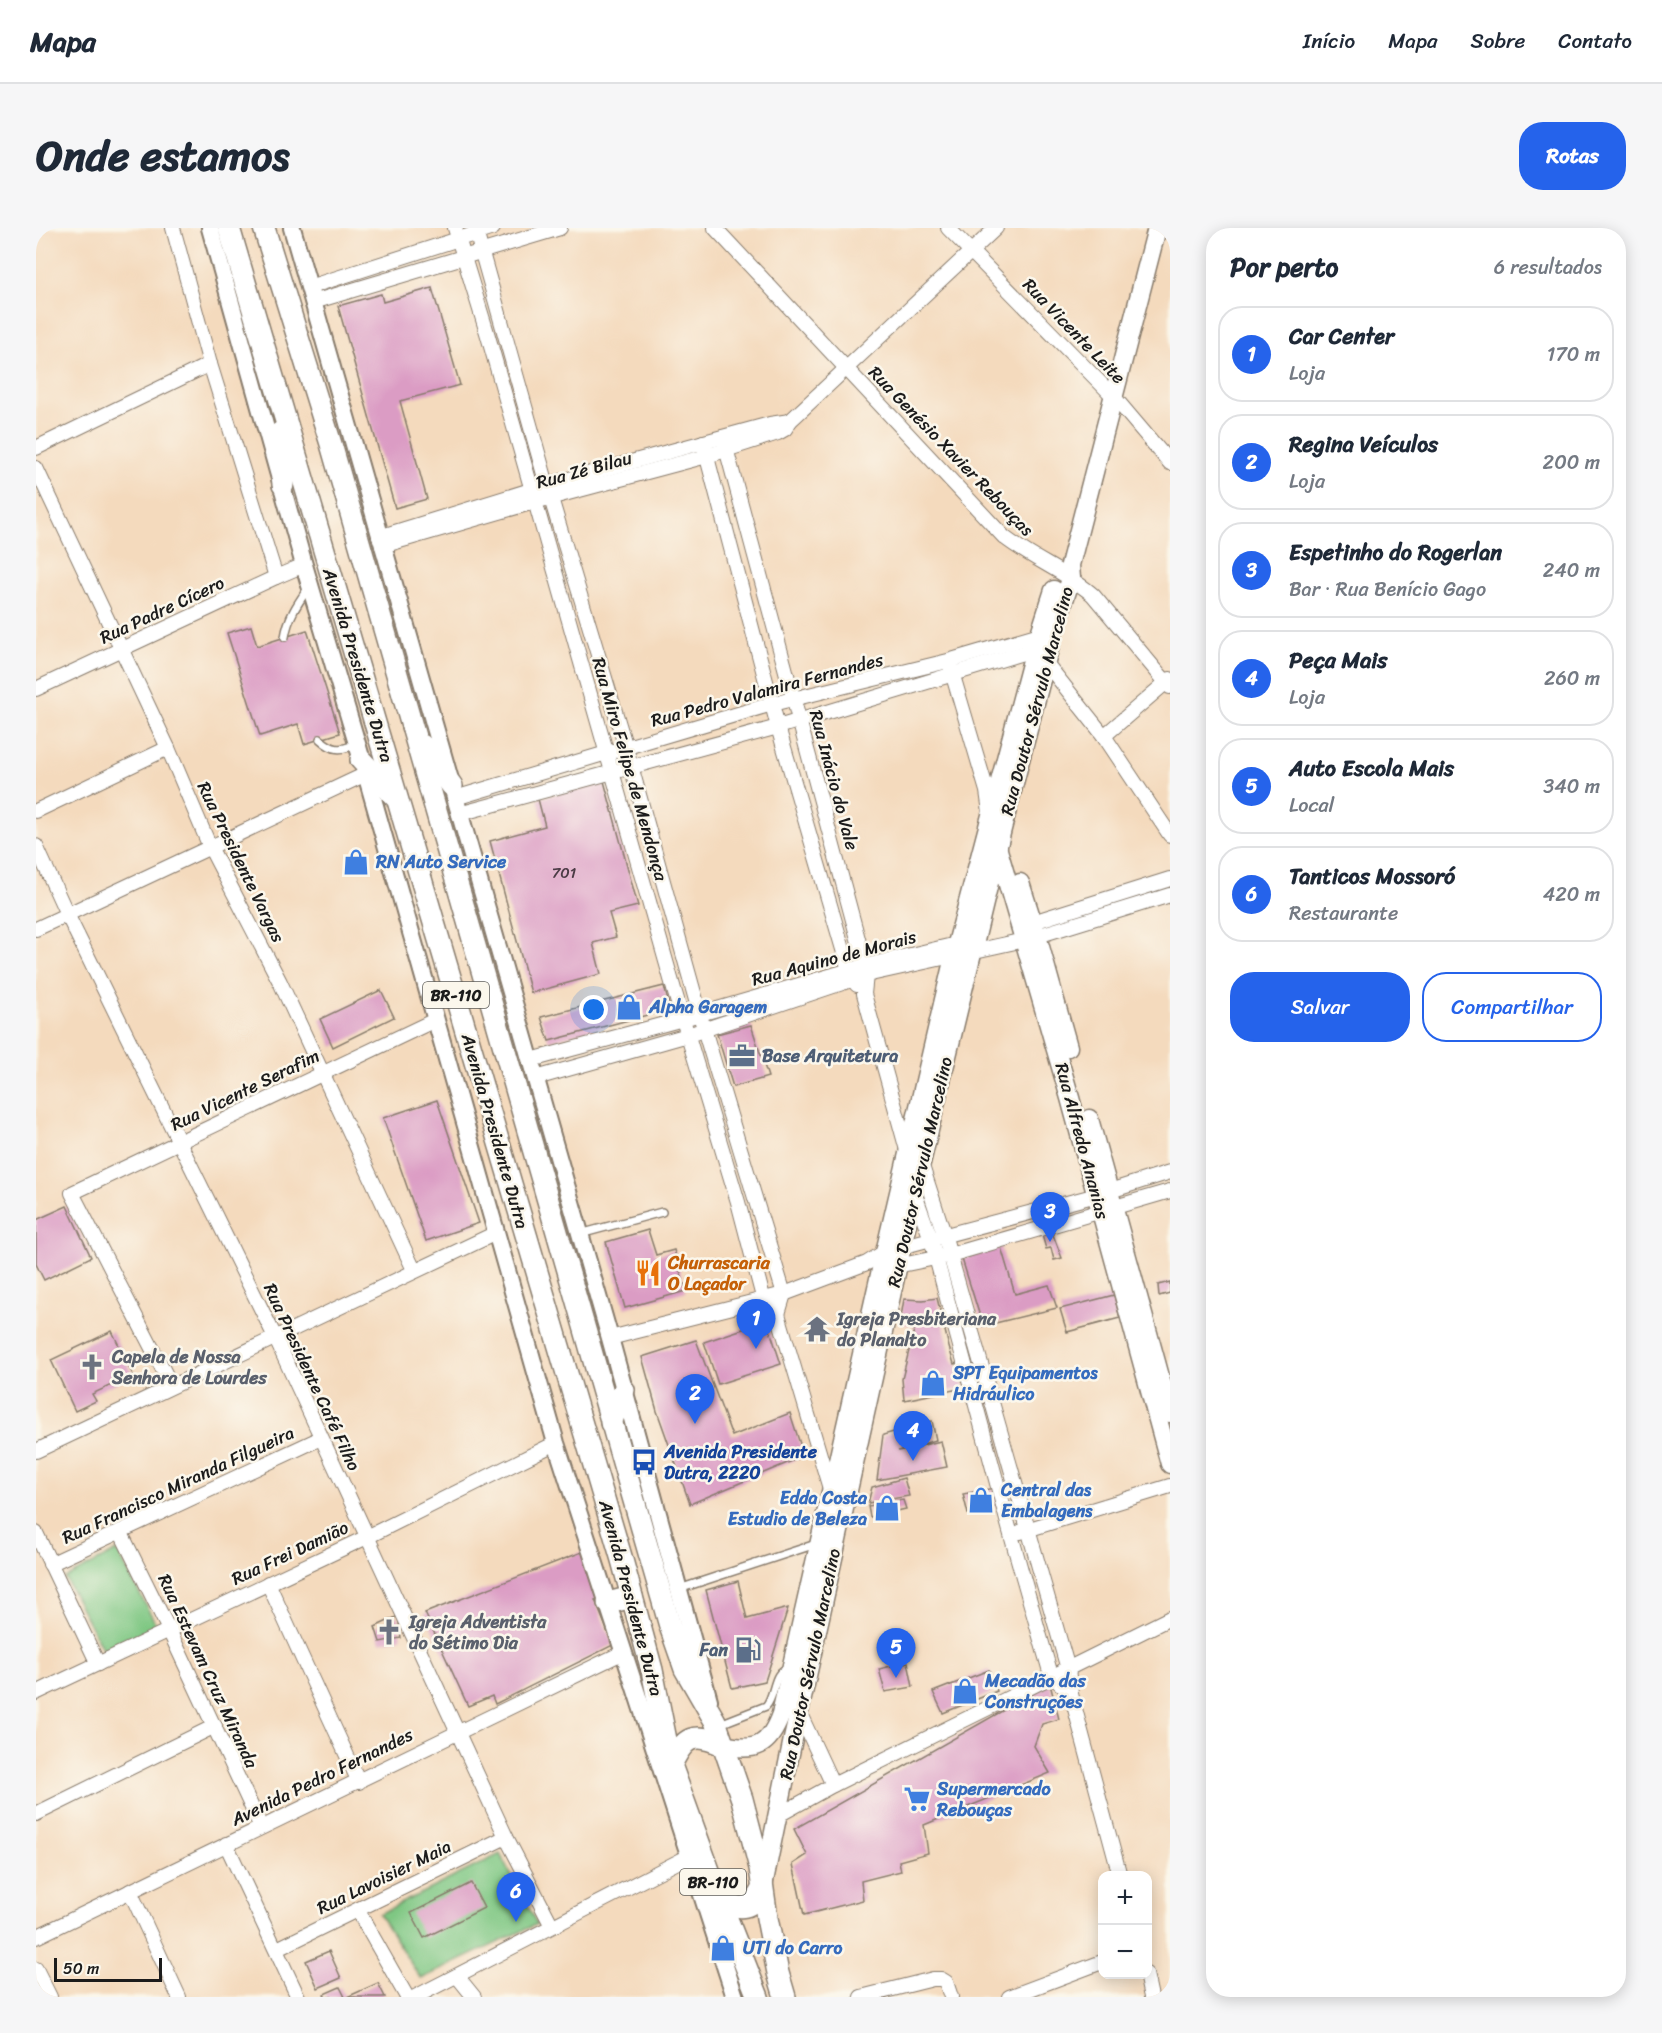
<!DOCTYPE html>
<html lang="pt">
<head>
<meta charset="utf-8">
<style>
	body { margin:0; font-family:Sriracha,sans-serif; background:#f6f6f7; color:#1f2937 }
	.controls { position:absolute; right:18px; bottom:18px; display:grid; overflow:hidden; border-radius:12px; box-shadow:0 3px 15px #0003 }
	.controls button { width:54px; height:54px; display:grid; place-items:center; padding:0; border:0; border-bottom:2px solid #e0e1e3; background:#fff; color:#1f2937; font:30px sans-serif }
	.scale { position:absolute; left:18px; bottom:15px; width:108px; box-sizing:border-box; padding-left:6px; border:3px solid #1c1c1c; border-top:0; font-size:16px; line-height:21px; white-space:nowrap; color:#1c1c1c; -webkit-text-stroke:4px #fbf7ec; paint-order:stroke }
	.you { position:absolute; left:558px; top:782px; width:21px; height:21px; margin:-15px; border:4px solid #fff; border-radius:50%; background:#1a73e8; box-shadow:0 0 0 9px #1a73e833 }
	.badge { display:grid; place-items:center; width:39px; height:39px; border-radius:50%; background:#2563eb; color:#fff; font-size:20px; font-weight:700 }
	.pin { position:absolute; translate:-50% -50px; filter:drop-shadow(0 2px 3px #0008) }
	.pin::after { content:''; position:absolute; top:32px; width:21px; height:18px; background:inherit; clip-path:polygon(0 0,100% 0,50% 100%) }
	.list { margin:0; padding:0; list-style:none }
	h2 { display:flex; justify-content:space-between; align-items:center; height:78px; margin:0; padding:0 24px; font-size:26px }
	h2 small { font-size:20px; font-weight:400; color:#747a83 }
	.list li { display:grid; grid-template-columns:39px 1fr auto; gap:18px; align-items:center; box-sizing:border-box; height:96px; margin:0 12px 12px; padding:0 12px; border:2px solid #e0e1e3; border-radius:24px }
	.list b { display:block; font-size:22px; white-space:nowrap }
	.list p { margin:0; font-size:20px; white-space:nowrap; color:#747a83 }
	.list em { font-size:20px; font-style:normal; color:#747a83 }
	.actions { display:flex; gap:12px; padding:18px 24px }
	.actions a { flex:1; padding:14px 0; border:2px solid #2563eb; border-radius:24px; text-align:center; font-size:21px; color:#2563eb }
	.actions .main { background:#2563eb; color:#fff }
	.map { position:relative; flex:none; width:1134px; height:1769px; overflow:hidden; border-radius:24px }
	header { display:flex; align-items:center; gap:36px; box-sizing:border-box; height:84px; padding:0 30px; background:#fff; border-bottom:2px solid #e0e1e3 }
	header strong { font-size:28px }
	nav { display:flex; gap:33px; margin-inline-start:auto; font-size:21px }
	.intro { display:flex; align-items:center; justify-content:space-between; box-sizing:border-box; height:144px; padding:0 36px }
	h1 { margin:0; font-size:42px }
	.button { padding:15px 27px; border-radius:24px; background:#2563eb; color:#fff; font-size:21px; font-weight:700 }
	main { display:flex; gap:36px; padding:0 36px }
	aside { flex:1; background:#fff; border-radius:24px; box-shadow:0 3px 15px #0003 }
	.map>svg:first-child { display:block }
</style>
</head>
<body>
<header>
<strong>Mapa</strong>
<nav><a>Início</a><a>Mapa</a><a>Sobre</a><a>Contato</a></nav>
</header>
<div class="intro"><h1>Onde estamos</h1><a class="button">Rotas</a></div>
<main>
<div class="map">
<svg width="1134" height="1769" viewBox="0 0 1134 1769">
	<rect width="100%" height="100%" fill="#fbf7ec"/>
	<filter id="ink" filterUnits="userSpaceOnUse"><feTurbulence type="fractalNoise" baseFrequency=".0167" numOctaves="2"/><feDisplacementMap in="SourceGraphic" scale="12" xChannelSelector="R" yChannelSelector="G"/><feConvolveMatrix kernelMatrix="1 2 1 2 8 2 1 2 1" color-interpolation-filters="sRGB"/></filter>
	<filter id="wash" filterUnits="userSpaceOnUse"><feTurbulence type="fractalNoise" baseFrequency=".008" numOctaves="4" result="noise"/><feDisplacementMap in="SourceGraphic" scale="24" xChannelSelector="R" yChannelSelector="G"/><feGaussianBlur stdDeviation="1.35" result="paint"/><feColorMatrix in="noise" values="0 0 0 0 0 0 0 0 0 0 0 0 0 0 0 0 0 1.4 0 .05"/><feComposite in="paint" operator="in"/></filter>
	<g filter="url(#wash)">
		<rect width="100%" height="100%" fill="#f4dabd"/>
		<g fill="#7fc783" stroke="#4e7250" stroke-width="1.5">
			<polygon points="81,1323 122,1400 69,1426 29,1350"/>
			<polygon points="464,1626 501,1696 385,1751 343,1686"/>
		</g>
		<g id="blocks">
			<g fill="#db9cc4">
				<polygon points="396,60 424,157 364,173 391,271 359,280 302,78 345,66 347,74"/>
				<polygon points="215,398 221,418 271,402 304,505 268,516 262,496 224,508 191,405"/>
				<polygon points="568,553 602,678 573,685 580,709 557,715 565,746 495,765 454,613 509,598 502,571"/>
				<polygon points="628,758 634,781 513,813 505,789"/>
				<polygon points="345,762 358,789 297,819 284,791"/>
				<polygon points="715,797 732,849 697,859 681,806"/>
				<polygon points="401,872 443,995 390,1013 347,890"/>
				<polygon points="31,978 55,1029 8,1052 0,1036 0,992"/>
				<polygon points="612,1002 620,1027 638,1022 650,1063 589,1080 570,1014"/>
				<polygon points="1016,1004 1026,1030 1018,1032 1015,1020 1010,1021 1006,1007"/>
				<polygon points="965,1019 979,1066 1013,1057 1021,1080 947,1098 926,1031"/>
				<polygon points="1134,1054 1134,1065 1123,1068 1122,1057"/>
				<polygon points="1078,1067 1084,1090 1031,1104 1024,1081"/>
				<polygon points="901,1070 913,1119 918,1136 921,1135 928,1160 868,1172 866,1151 879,1098 864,1095 868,1071 887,1072"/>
				<polygon points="731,1093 745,1136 682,1156 668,1114"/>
				<polygon points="76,1103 97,1147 56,1166 60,1173 39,1183 15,1132"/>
				<polygon points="660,1112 696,1208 754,1185 768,1228 654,1276 621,1183 606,1129"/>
				<polygon points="896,1193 900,1212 862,1223 905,1213 911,1239 841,1252 847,1207"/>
				<polygon points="868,1250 873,1268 832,1275 836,1259"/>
				<polygon points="958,1260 962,1278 932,1286 927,1266"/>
				<polygon points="867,1272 870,1281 834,1289 832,1278"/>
				<polygon points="546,1324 566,1370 559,1372 577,1417 459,1476 456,1468 432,1478 389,1385"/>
				<polygon points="702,1353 711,1391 752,1380 729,1453 696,1460 670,1362"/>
				<polygon points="362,1388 365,1410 344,1414 339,1399"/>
				<polygon points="872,1434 877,1459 849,1464 843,1441"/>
				<polygon points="953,1442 961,1463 907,1485 897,1464"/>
				<polygon points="1014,1456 1023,1491 1006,1496 998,1518 1014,1545 888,1597 892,1625 863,1633 865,1643 825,1653 827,1672 768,1687 757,1636 771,1627 758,1601"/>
				<polygon points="435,1655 448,1680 388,1710 375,1685"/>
				<polygon points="293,1723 305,1750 282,1760 270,1733"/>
				<polygon points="342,1755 349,1769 311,1769"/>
				<polygon points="304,1759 309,1769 290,1769 288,1766"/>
			</g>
		</g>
	</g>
	<g filter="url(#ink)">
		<use href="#blocks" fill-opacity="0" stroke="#887b6c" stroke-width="1.5"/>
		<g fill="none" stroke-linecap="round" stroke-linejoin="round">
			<g stroke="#887b6c" stroke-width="10">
				<g id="service">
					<path d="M 249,409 C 252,389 262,375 273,359"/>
					<path d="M 284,511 C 297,523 305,523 320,516"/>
					<polyline points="544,1006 626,984"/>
					<polyline points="643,1361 780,1316"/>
					<path d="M 684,1496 L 730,1478 C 740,1467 736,1443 753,1440"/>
				</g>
			</g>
			<g stroke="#887b6c" stroke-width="16">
				<g id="minor">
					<polyline points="137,0 174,136 240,349"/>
					<polyline points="419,0 452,108 639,765 702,974 728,1073 742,1086 795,1264"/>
					<polyline points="439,0 511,257 590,520 668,801 748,1066 742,1086"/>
					<path d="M 679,0 L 968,309 C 996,331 1030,344 1057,367 L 1134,459"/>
					<polyline points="912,0 1078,169 1134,235"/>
					<polyline points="273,59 457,0"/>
					<polyline points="277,74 524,0"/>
					<polyline points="687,209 825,722 830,747 828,766 872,926"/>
					<polyline points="667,214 742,499 813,742 816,751 821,757"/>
					<polyline points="0,220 174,136"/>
					<polyline points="0,240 132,520 174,619 244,754 378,1042"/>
					<polyline points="343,309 511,257 734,196 754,193"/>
					<polyline points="346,318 498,274 671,228 742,205 749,201 754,193 960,0"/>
					<polyline points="1010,435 1068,508 1134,607"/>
					<polyline points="915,441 951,563 954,584"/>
					<polyline points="0,461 240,349 268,337"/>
					<polyline points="1068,508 1134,451"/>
					<polyline points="419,570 736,476 912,433 1011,404"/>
					<polyline points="0,583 132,520"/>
					<polyline points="423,586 742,499 1007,419"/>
					<polyline points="0,618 31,686 239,1109 470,1609 516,1698"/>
					<polyline points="0,701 330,546"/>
					<polyline points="993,702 997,694 1134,651"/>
					<polyline points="495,832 647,791 828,738 921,716 927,719"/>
					<polyline points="500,850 652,807 830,747 988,712 1134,667"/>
					<polyline points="885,935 908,1006 1032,1441 1035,1466 1084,1648"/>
					<polyline points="878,964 895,1011 975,1307 1015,1447 1035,1466"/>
					<polyline points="856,1039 914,1027 1134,963"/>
					<polyline points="574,1110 748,1066 831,1035 850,1023 1061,967 1134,944"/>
					<polyline points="135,1157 36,965 399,792"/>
					<polyline points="0,1223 460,1005"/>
					<polyline points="84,1303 133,1402 225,1599"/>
					<polyline points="984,1304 1134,1258"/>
					<polyline points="0,1305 62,1436"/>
					<polyline points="14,1336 285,1210"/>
					<polyline points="232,1355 323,1554"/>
					<polyline points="0,1465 331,1309 520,1215"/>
					<polyline points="764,1486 797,1557"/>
					<polyline points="0,1586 179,1498"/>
					<polyline points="741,1588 797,1557 1134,1390"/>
					<polyline points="190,1616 262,1769"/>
					<polyline points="94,1663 143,1769"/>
					<polyline points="322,1683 371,1769"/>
					<polyline points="0,1709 588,1424"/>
					<polyline points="241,1721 470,1609"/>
					<polyline points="0,1741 14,1769"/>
					<polyline points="1110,1746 1115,1769"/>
					<polyline points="421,1748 438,1769"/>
					<polyline points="379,1769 661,1624"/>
					<polyline points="825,1769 897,1751 905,1751 910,1754 915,1769"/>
					<polyline points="973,1769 1066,1734"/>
				</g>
			</g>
			<g stroke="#887b6c" stroke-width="20">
				<g id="tertiary">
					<polyline points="174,0 268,337 330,546 520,1215 699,1769"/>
					<polyline points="256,0 574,1110 673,1472"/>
				</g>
			</g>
			<g stroke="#887b6c" stroke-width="21">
				<g id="secondary">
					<polyline points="962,622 1034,870 1134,1236"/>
					<polyline points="984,655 1001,708 1032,819"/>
					<polyline points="1053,891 1134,1185"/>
					<path d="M 687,1517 C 720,1524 733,1519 745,1486 L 847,1033 L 921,716 L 999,421 L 1018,362"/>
					<polyline points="727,1658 757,1511 878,964 966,601 1018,402 1035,351 1034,337 1121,0"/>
				</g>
			</g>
			<g stroke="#887b6c" stroke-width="24">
				<g id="primary">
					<polyline points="193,0 586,1332 616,1442 635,1537 684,1673 722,1769"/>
					<polyline points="228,0 295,216 634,1398 649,1441 679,1493 706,1571 724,1640 731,1690 742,1745 749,1769"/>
					<polyline points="245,204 247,257"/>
					<polyline points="386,517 416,558"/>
					<polyline points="325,532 359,569"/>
					<polyline points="575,1195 588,1162"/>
					<polyline points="572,1375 596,1369"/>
					<path d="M 635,1537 C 649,1508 657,1504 687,1517"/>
					<path d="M 684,1673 C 704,1682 716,1682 726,1661"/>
				</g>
			</g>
			<use href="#service" stroke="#fff" stroke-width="7"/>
			<use href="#minor" stroke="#fff" stroke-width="14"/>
			<use href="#tertiary" stroke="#fff" stroke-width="16"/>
			<use href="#secondary" stroke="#fff" stroke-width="18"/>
			<use href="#primary" stroke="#fff" stroke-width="21"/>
		</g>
	</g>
	<defs>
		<g id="shop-bare" transform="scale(2.07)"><path d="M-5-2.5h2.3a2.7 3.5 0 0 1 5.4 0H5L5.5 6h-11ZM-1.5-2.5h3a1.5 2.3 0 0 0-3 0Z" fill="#3f7fe0" stroke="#fbf7ec" stroke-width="2.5" paint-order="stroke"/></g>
		<g id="office-bare" transform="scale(2.07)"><path d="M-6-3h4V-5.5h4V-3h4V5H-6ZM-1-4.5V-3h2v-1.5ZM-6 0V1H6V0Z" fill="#5c6f8a" stroke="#fbf7ec" stroke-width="2.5" paint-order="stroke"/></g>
		<g id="restaurant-bare" transform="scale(2.07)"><path d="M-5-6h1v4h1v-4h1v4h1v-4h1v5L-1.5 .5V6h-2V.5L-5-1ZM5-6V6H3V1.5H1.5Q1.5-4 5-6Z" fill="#e8710a" stroke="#fbf7ec" stroke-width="2.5" paint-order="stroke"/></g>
		<g id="temple-bare" transform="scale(2.07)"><path d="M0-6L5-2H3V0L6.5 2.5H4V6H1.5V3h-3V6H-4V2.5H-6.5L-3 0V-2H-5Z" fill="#6b7280" stroke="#fbf7ec" stroke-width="2.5" paint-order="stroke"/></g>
		<g id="church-bare" transform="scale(2.07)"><path d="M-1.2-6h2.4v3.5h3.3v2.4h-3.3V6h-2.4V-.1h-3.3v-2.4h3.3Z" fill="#6b7280" stroke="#fbf7ec" stroke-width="2.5" paint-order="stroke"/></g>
		<g id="bus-bare" transform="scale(2.07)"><path d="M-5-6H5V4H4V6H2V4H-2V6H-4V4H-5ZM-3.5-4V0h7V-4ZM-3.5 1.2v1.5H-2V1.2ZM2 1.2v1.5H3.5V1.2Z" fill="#1a4fb4" stroke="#fbf7ec" stroke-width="2.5" paint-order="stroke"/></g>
		<g id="fuel-bare" transform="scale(2.07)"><path d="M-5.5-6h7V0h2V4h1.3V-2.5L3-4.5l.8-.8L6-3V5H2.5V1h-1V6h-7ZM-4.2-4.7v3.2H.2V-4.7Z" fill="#5c6f8a" stroke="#fbf7ec" stroke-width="2.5" paint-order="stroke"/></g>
		<g id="supermarket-bare" transform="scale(2.07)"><path d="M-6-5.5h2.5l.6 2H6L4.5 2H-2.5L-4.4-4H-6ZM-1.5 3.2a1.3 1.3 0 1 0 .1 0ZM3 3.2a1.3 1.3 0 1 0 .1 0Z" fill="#3f7fe0" stroke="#fbf7ec" stroke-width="2.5" paint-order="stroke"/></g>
	</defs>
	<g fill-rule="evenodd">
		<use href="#shop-bare" x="320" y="634"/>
		<use href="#shop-bare" x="593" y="779"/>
		<use href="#office-bare" x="706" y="828"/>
		<use href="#restaurant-bare" x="612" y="1045"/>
		<use href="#temple-bare" x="781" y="1101"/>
		<use href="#church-bare" x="56" y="1139"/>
		<use href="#shop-bare" x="897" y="1155"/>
		<use href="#bus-bare" x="608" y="1234"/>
		<use href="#shop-bare" x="945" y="1272"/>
		<use href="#shop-bare" x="851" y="1280"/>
		<use href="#church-bare" x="353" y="1404"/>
		<use href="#fuel-bare" x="712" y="1422"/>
		<use href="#shop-bare" x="929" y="1463"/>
		<use href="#supermarket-bare" x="881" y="1571"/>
		<use href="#shop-bare" x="687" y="1720"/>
	</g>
	<g text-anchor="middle" stroke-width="5" stroke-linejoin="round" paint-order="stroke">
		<g font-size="15" fill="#4c3c46">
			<text x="528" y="650">701</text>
		</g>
		<g fill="#fbf7ec" stroke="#5f5e5a" stroke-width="1.5">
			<rect x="387" y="754" width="66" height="26" rx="4.5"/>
			<rect x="644" y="1641" width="66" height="26" rx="4.5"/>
		</g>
		<g font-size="16" font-weight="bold" fill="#1c1c1c">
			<text x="420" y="773">BR-110</text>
			<text x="677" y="1660">BR-110</text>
		</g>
		<g font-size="18" fill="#1c1c1c" stroke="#fbf7ec">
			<text transform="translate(1038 103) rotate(46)" y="6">Rua Vicente Leite</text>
			<text transform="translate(915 223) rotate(46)" y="6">Rua Genésio Xavier Rebouças</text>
			<text transform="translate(548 242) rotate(-15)" y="6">Rua Zé Bilau</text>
			<text transform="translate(126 382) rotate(-25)" y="6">Rua Padre Cícero</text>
			<text transform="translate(322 437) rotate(73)" y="6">Avenida Presidente Dutra</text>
			<text transform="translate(731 462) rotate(-15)" y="6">Rua Pedro Valamira Fernandes</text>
			<text transform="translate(1001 473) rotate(-75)" y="6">Rua Doutor Sérvulo Marcelino</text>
			<text transform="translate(594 541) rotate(74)" y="6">Rua Miro Felipe de Mendonça</text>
			<text transform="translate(798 552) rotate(75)" y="6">Rua Inácio do Vale</text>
			<text transform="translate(205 634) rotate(64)" y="6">Rua Presidente Vargas</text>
			<text transform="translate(798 730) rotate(-15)" y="6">Rua Aquino de Morais</text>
			<text transform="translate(209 862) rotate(-26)" y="6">Rua Vicente Serafim</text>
			<text transform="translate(459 903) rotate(74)" y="6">Avenida Presidente Dutra</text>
			<text transform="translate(1046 913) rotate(75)" y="6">Rua Alfredo Ananias</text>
			<text transform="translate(884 944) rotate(-77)" y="6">Rua Doutor Sérvulo Marcelino</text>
			<text transform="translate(276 1149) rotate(65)" y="6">Rua Presidente Café Filho</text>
			<text transform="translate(142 1257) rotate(-25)" y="6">Rua Francisco Miranda Filgueira</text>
			<text transform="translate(254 1325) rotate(-25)" y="6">Rua Frei Damião</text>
			<text transform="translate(595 1370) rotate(75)" y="6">Avenida Presidente Dutra</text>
			<text transform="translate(774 1436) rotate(-78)" y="6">Rua Doutor Sérvulo Marcelino</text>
			<text transform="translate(172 1443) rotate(65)" y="6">Rua Estevam Cruz Miranda</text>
			<text transform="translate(286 1549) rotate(-26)" y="6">Avenida Pedro Fernandes</text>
			<text transform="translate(348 1649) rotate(-26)" y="6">Rua Lavoisier Maia</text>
		</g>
		<g font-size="18" font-weight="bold" fill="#366cbe" stroke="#fbf7ec" text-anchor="start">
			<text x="340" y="640">RN Auto Service</text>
			<text x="613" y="785">Alpha Garagem</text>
			<text x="917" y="1151">SPT Equipamentos<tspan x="917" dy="21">Hidráulico</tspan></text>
			<text x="965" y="1268">Central das<tspan x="965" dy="21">Embalagens</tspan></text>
			<text x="831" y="1276" text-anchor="end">Edda Costa<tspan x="831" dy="21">Estudio de Beleza</tspan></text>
			<text x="949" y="1459">Mecadão das<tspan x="949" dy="21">Construções</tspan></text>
			<text x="901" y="1567">Supermercado<tspan x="901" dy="21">Rebouças</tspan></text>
			<text x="707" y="1726">UTI do Carro</text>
		</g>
		<g font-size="18" font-weight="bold" fill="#4e5e75" stroke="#fbf7ec" text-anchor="start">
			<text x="726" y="834">Base Arquitetura</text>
			<text x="692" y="1428" text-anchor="end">Fan</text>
		</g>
		<g font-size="18" font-weight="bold" fill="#c56008" stroke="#fbf7ec" text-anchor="start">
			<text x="632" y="1041">Churrascaria<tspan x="632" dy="21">O Laçador</tspan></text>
		</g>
		<g font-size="18" font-weight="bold" fill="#5b616d" stroke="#fbf7ec" text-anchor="start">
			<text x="801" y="1097">Igreja Presbiteriana<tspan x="801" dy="21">do Planalto</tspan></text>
			<text x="76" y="1135">Capela de Nossa<tspan x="76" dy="21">Senhora de Lourdes</tspan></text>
			<text x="373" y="1400">Igreja Adventista<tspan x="373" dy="21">do Sétimo Dia</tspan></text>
		</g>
		<g font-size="18" font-weight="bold" fill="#164399" stroke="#fbf7ec" text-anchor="start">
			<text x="628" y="1230">Avenida Presidente<tspan x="628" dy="21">Dutra, 2220</tspan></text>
		</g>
	</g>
</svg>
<div class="controls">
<button>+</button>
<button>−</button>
</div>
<div class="scale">50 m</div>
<div class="you"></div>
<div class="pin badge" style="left:720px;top:1121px">1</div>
<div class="pin badge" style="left:659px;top:1196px">2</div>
<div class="pin badge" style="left:1014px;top:1014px">3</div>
<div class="pin badge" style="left:877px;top:1233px">4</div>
<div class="pin badge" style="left:860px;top:1450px">5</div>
<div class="pin badge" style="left:480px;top:1694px">6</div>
</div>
<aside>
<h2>Por perto<small>6 resultados</small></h2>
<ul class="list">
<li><span class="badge">1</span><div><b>Car Center</b><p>Loja</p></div><em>170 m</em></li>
<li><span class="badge">2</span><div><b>Regina Veículos</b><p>Loja</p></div><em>200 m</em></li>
<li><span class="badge">3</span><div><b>Espetinho do Rogerlan</b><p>Bar · Rua Benício Gago</p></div><em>240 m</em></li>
<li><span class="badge">4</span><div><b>Peça Mais</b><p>Loja</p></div><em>260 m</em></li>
<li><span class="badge">5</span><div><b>Auto Escola Mais</b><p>Local</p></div><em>340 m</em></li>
<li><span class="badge">6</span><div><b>Tanticos Mossoró</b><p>Restaurante</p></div><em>420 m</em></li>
</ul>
<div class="actions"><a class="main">Salvar</a><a>Compartilhar</a></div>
</aside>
</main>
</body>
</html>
